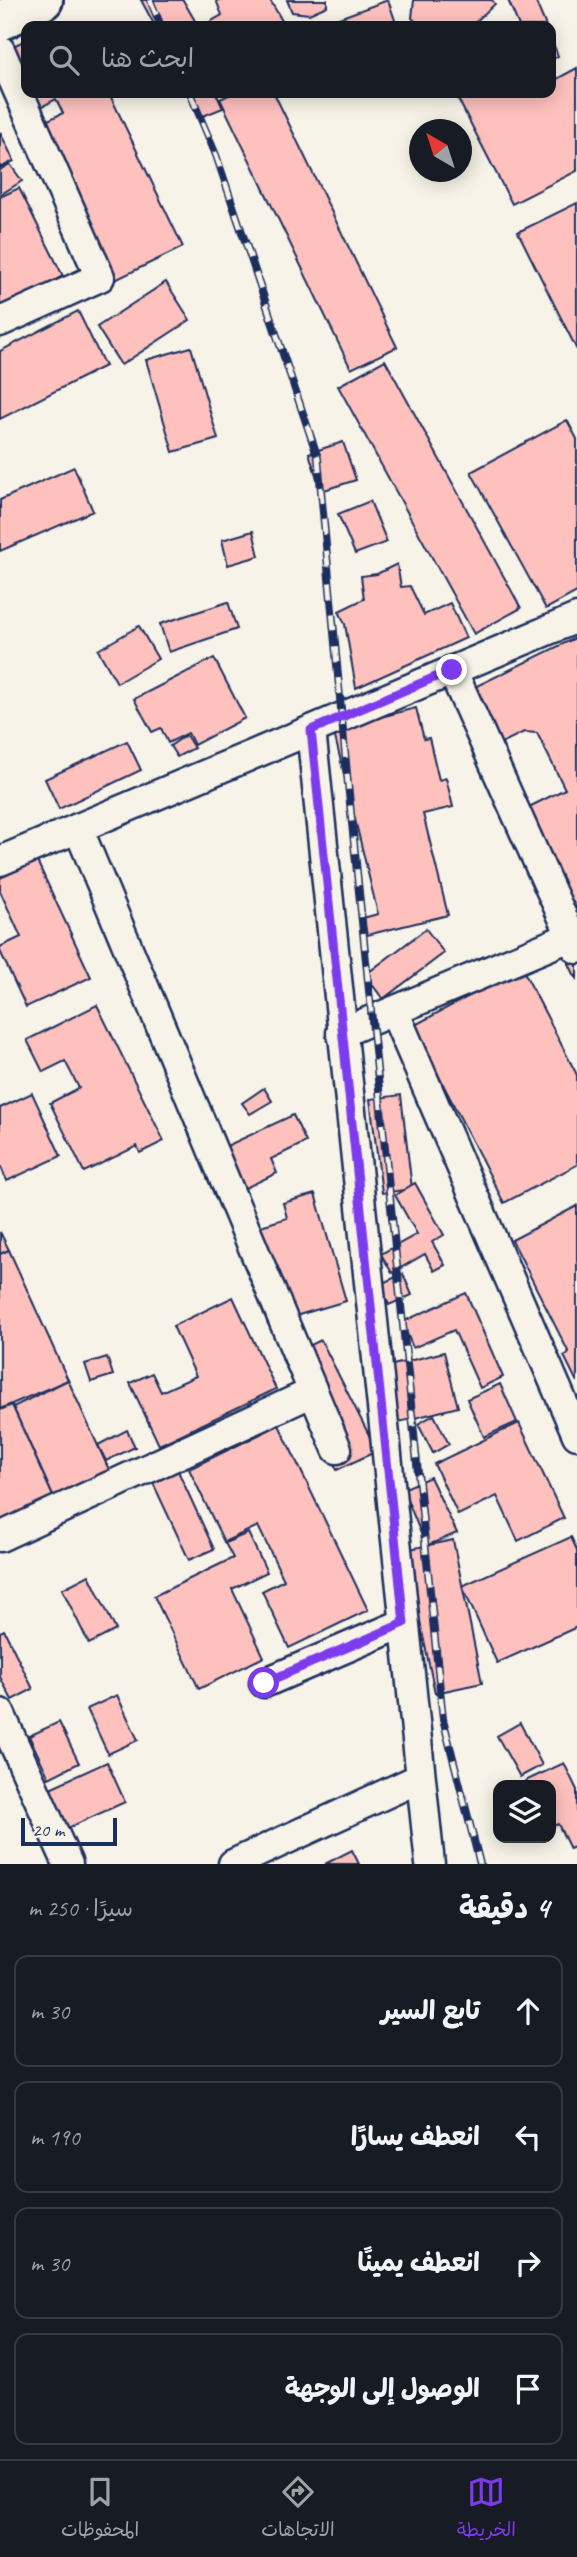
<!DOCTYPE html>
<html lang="ar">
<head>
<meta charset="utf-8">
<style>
	body { margin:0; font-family:Caveat,"Playpen Sans Arabic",sans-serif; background:#242831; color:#f1f3f6; direction:rtl }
	.controls { position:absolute; right:21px; bottom:21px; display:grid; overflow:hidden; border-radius:14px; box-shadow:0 4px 18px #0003 }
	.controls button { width:63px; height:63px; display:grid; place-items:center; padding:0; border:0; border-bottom:2px solid #363941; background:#171b24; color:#f1f3f6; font:35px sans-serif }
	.compass { position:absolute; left:409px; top:119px; width:63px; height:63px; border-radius:50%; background:#171b24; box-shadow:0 4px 18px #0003; rotate:321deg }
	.scale { position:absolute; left:21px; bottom:18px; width:96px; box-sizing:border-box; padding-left:7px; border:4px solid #1b2f5e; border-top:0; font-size:19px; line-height:24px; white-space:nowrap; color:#1b2f5e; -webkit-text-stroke:5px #f7f3e8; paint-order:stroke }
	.stop { position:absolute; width:21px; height:21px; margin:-16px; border:5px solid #7c3aed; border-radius:50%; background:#fff }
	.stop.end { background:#7c3aed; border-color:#fff; box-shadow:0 2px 7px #0008 }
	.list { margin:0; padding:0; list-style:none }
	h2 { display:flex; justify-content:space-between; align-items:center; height:91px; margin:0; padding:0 28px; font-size:30px }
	h2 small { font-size:23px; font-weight:400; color:#9ea1a6 }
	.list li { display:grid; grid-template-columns:46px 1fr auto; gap:21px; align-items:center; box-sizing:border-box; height:112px; margin:0 14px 14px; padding:0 14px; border:2px solid #363941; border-radius:14px }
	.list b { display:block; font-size:26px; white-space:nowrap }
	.list em { font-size:23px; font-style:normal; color:#9ea1a6 }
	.icon { flex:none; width:38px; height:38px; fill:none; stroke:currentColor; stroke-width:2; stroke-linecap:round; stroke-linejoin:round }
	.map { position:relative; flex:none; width:577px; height:1864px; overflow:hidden; direction:ltr }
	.search { position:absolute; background:#171b24; box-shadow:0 4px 18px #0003; left:21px; right:21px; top:21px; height:77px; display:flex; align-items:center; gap:18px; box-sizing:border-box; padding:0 24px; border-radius:14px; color:#9ea1a6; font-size:26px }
	.sheet { height:595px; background:#171b24 }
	nav { display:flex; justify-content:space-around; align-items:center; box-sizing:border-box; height:98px; border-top:2px solid #363941; background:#171b24; font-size:19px; color:#9ea1a6 }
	nav a { display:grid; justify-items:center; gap:4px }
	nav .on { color:#7c3aed }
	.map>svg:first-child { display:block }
</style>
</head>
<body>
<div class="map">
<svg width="577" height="1864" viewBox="0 0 577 1864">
	<rect width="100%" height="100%" fill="#f7f3e8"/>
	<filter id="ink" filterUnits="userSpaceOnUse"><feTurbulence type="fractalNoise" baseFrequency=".0143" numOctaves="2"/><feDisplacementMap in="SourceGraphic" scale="14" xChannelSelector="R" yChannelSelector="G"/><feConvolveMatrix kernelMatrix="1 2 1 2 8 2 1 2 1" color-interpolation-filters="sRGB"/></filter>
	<g filter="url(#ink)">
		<g fill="#fec1be" stroke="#1b2f5e" stroke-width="2">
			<polygon points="141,0 183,0 198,26 155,26"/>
			<polygon points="270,0 285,26 212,26 210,22 222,15 216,0"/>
			<polygon points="287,0 327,0 327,6 309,14 292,12"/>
			<polygon points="388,0 397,26 317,26"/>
			<polygon points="414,0 492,0 495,4 471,26 420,26 412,18"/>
			<polygon points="508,0 535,0 546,26 519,26"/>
			<polygon points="551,38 558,56 551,60"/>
			<polygon points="26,40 26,93 109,93 183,247 103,286 35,126 63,113 56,99 32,112 2,51"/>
			<polygon points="577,68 577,171 512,204 455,93 551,93 551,82"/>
			<polygon points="188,93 216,93 223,108 198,118"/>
			<polygon points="233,93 274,93 397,347 351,369 220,99"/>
			<polygon points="0,132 14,161 0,168"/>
			<polygon points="10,164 22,181 0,195 0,170"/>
			<polygon points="19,188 63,276 0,310 0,197"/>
			<polygon points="577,203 577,350 518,232"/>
			<polygon points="166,282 190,320 121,365 97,327"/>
			<polygon points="78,311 105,366 0,419 0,351"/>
			<polygon points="191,347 218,439 173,452 146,360"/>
			<polygon points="385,360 521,608 474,634 338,386"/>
			<polygon points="567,420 577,439 577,592 546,609 471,472"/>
			<polygon points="343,442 356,480 321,491 309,453"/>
			<polygon points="74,467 93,511 0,551 0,500"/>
			<polygon points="370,501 387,542 355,554 338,514"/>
			<polygon points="253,531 259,556 228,565 222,540"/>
			<polygon points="397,564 401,587 410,586 424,615 450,603 466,638 356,688 345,624 339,611 364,599 361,576 377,574"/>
			<polygon points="228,602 237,629 169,652 160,624"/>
			<polygon points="139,626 158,659 117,683 98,650"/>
			<polygon points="577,637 577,911 553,923 503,820 565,789 537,733 524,732 479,754 452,698"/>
			<polygon points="214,658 245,718 194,745 188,733 168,743 161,728 152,732 134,699"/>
			<polygon points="416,708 424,739 429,738 439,780 446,778 453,807 423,814 448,915 367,935 363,918 378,914 333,729"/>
			<polygon points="186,735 194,748 177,757 170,746"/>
			<polygon points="127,741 141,770 59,809 45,779"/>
			<polygon points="37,861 91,977 26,1007 0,951 0,947 21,937 0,891 0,878"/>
			<polygon points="426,929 444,953 383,999 365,975"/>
			<polygon points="577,952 577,980 566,958"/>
			<polygon points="522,968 577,1075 577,1165 504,1203 413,1026"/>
			<polygon points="97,1005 164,1141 140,1153 137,1146 84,1172 50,1103 79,1088 65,1061 43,1072 27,1040"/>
			<polygon points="264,1088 272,1101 250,1114 242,1103"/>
			<polygon points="32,1093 61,1156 7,1181 0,1165 0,1108"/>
			<polygon points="401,1095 412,1189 382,1193 370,1099"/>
			<polygon points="293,1115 306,1142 271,1159 277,1173 222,1199 203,1157"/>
			<polygon points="415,1183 444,1235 432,1242 445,1265 434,1271 425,1254 392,1273 381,1254 417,1234 395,1195"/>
			<polygon points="315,1194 346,1301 268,1324 241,1232 287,1218 283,1203"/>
			<polygon points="577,1206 577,1382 564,1356 569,1353 512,1240"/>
			<polygon points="0,1232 9,1250 0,1254"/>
			<polygon points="9,1250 68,1380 0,1409 0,1254"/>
			<polygon points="403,1274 412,1295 389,1305 380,1284"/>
			<polygon points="466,1293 503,1377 480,1388 454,1330 413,1348 402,1322"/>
			<polygon points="233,1297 276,1389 159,1445 130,1383 152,1373 161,1392 196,1376 173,1326"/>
			<polygon points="321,1340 377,1451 337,1470 282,1359"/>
			<polygon points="444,1352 458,1407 399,1422 385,1367"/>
			<polygon points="107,1357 113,1375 91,1382 85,1364"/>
			<polygon points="68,1380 110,1472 56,1503 13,1407"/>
			<polygon points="500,1384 517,1422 484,1437 467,1399"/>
			<polygon points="12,1405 56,1503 0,1527 0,1410"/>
			<polygon points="434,1415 449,1444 433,1453 418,1424"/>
			<polygon points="519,1423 564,1518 518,1541 497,1496 458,1515 434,1464"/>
			<polygon points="279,1425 368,1610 289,1648 262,1591 284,1580 258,1526 224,1542 189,1469"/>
			<polygon points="127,1430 135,1447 106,1461 98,1445"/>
			<polygon points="178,1471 214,1549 189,1560 153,1483"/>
			<polygon points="430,1477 457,1533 426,1546 403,1489"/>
			<polygon points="248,1533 267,1572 232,1589 264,1657 199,1689 154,1596 233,1558 225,1543"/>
			<polygon points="571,1537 577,1550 577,1627 497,1663 462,1586"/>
			<polygon points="453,1540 482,1683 435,1693 405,1550"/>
			<polygon points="89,1575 116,1630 89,1644 62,1589"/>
			<polygon points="4,1630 33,1689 12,1700 0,1677 0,1632"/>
			<polygon points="117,1695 138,1740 108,1754 87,1709"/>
			<polygon points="59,1722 79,1763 49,1778 29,1736"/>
			<polygon points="520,1723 542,1765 520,1777 497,1736"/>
			<polygon points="107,1762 125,1802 68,1828 50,1788"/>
			<polygon points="564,1763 577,1790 577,1846 570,1849 558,1824 551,1827 551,1785 526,1785 525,1781"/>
			<polygon points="352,1850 359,1864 325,1864"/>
		</g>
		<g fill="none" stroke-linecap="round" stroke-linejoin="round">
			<g stroke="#1b2f5e" stroke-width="33">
				<g id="minor">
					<polyline points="0,50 100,277 0,322"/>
					<polyline points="452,670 577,949"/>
					<polyline points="311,730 430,1864"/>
					<polyline points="78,828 337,1449"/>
					<polyline points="0,861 577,618"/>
					<polyline points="394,1011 577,1435"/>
					<polyline points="341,1033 577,934"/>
					<polyline points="0,1537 313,1392"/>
					<polyline points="264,1683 404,1623"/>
					<polyline points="0,1713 68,1864"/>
					<polyline points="233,1864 420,1778"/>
				</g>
			</g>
			<g stroke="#1b2f5e" stroke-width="44">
				<polyline id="secondary" points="0,21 43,0"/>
			</g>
			<use href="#minor" stroke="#f7f3e8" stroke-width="28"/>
			<use href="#secondary" stroke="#f7f3e8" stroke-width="38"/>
			<g stroke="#1b2f5e" stroke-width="8">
				<g id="rail">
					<polyline points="150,0 161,26"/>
					<polyline points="190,93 216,155 318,458 347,774 443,1719 480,1864"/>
				</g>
			</g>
			<use href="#rail" stroke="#f7f3e8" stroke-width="5" stroke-dasharray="16" stroke-linecap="butt"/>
		</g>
	</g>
	<g fill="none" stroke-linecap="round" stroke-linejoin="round" filter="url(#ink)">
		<polyline stroke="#7c3aed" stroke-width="9" points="264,1683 404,1623 311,730 452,670"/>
	</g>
</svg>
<div class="controls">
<button><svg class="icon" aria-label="layers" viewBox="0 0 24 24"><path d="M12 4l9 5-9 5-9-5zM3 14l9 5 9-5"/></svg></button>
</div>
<svg class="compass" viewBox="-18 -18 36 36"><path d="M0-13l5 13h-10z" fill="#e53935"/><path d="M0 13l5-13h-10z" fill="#9ea1a6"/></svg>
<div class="scale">20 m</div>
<div class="stop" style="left:264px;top:1683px"></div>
<div class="stop end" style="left:452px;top:670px"></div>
<div class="search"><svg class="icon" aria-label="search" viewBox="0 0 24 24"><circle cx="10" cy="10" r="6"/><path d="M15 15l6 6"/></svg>ابحث هنا</div>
</div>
<section class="sheet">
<h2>4 دقيقة<small>سيرًا · 250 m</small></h2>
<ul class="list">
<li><svg class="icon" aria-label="ahead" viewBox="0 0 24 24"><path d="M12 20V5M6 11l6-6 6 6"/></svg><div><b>تابع السير</b></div><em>30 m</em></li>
<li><svg class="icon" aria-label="left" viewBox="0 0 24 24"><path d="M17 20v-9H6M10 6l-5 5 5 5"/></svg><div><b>انعطف يسارًا</b></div><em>190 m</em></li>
<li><svg class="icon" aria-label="right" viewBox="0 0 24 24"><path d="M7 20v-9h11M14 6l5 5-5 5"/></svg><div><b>انعطف يمينًا</b></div><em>30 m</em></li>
<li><svg class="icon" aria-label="arrive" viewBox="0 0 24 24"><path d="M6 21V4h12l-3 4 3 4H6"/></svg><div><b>الوصول إلى الوجهة</b></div></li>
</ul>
</section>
<nav>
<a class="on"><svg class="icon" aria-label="map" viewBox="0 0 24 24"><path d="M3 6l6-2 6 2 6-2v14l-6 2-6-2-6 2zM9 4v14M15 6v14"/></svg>الخريطة</a>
<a><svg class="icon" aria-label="directions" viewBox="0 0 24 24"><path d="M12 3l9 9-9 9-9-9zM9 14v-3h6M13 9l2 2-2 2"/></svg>الاتجاهات</a>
<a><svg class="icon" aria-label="saved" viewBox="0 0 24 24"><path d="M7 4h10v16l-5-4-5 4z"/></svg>المحفوظات</a>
</nav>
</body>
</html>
